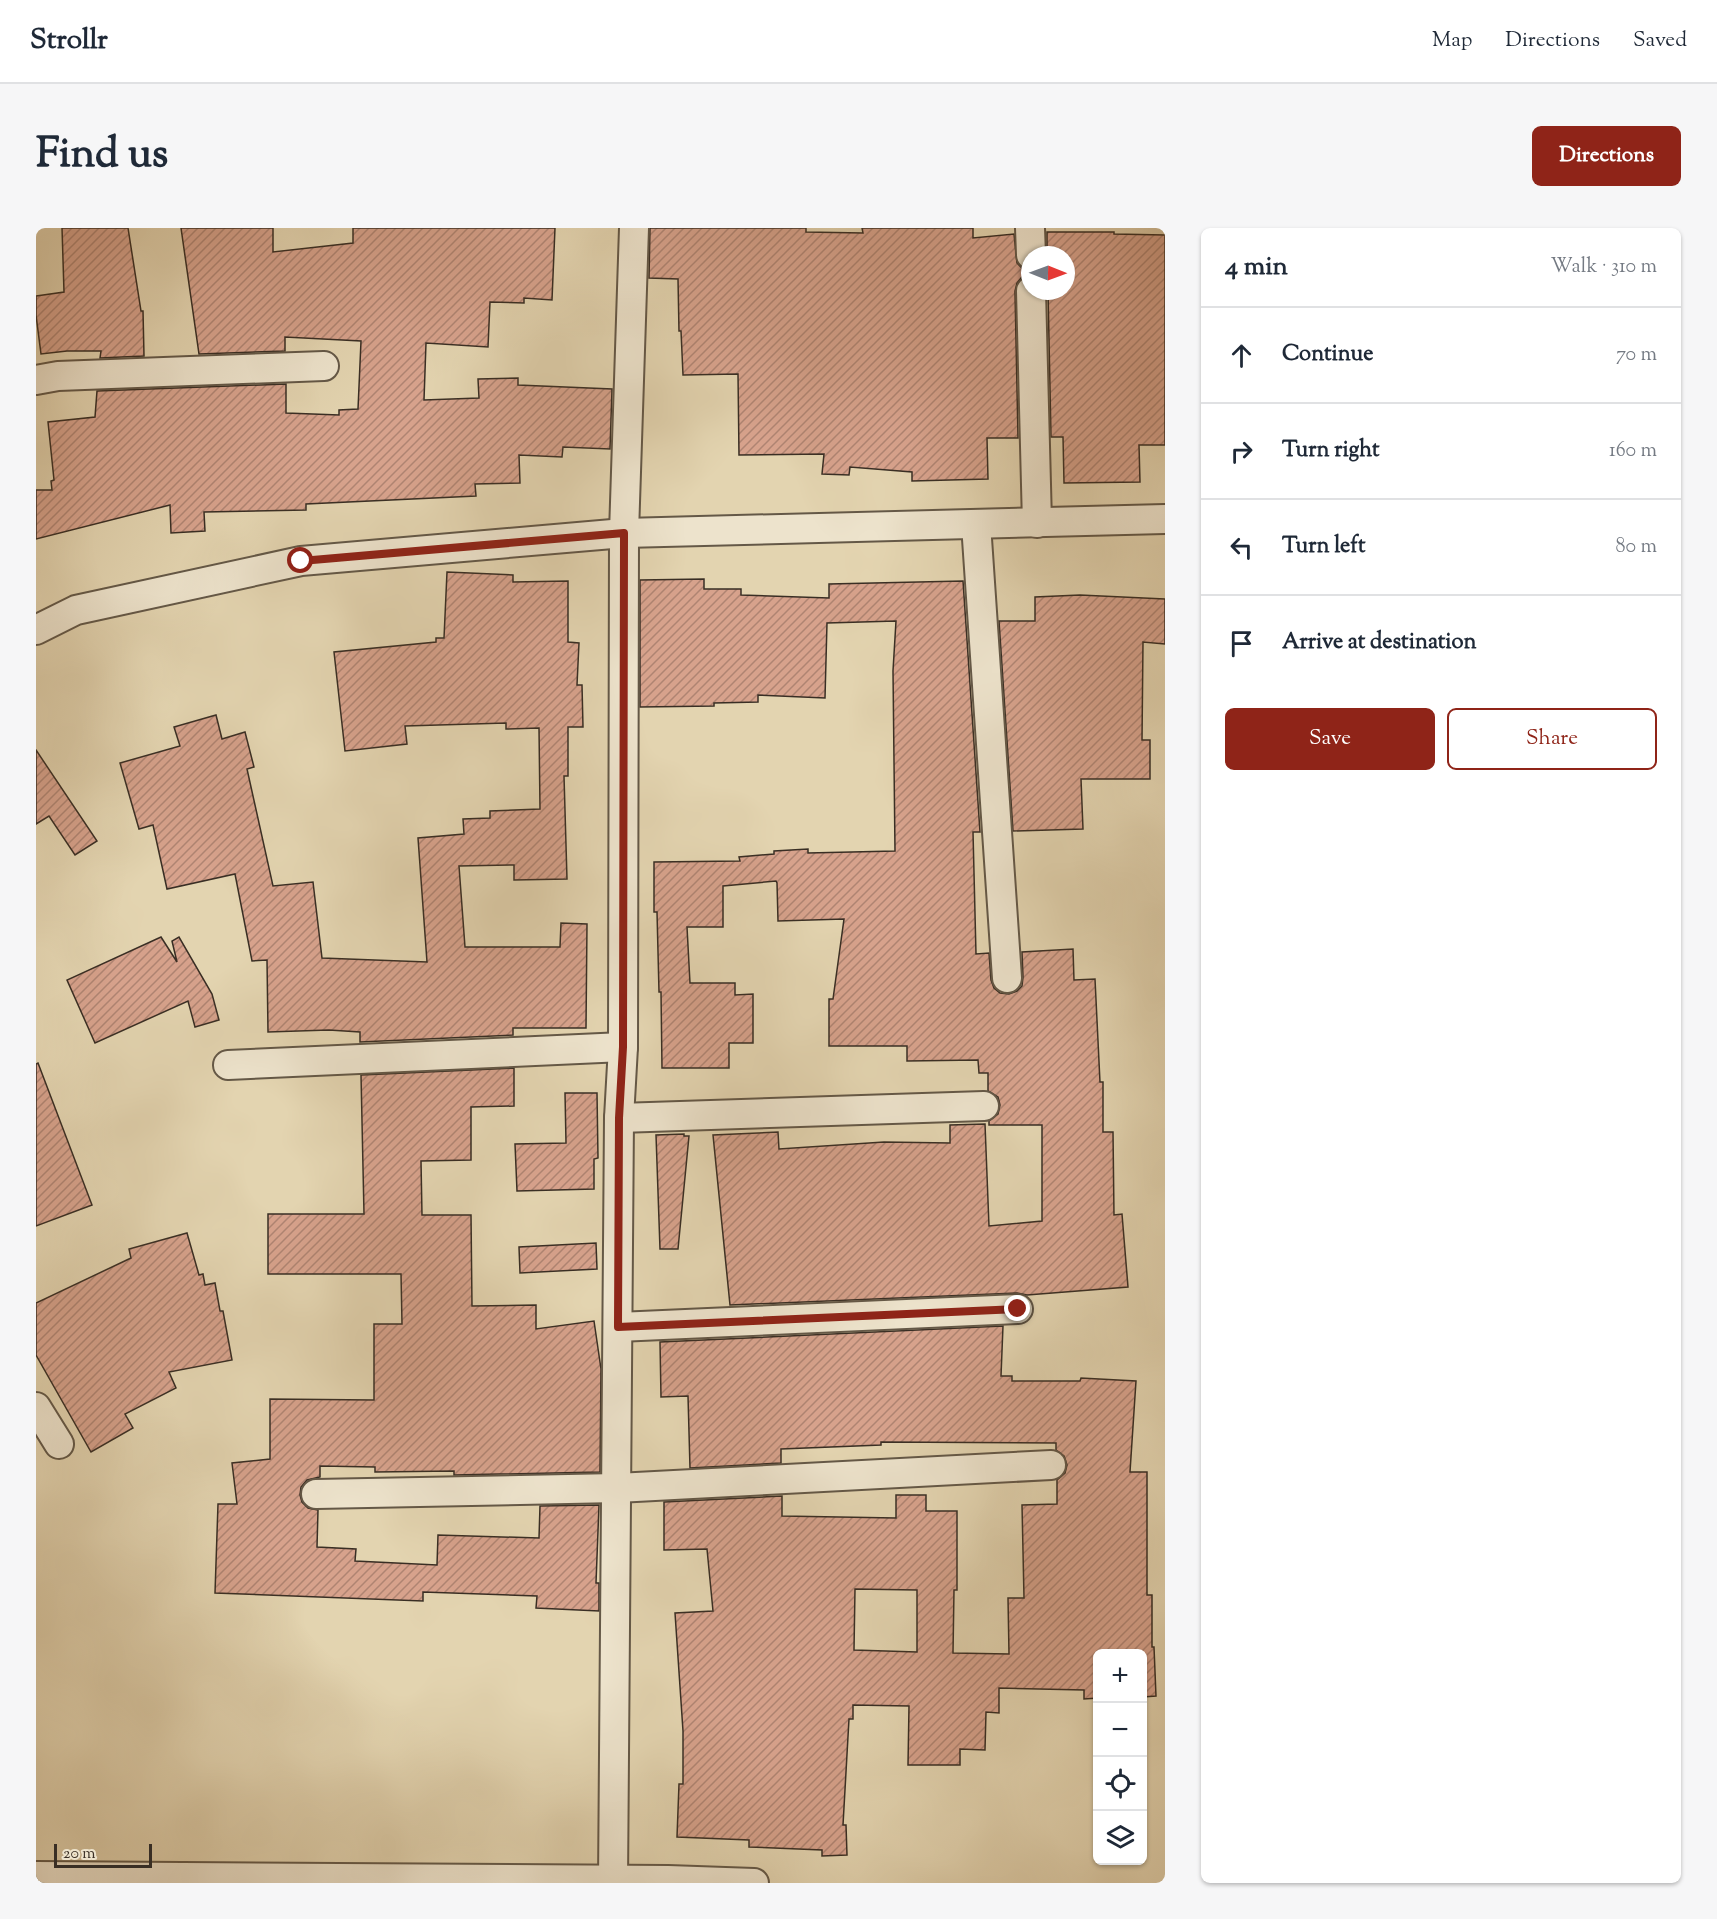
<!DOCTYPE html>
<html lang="en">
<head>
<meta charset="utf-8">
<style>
	body { margin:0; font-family:"Sorts Mill Goudy",serif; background:#f6f6f7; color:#1f2937 }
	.controls { position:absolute; right:18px; bottom:18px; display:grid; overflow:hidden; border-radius:9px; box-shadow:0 2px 4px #0004 }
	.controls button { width:54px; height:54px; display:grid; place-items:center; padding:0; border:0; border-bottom:2px solid #e0e1e3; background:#fff; color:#1f2937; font:30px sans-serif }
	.compass { position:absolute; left:985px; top:18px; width:54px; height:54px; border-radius:50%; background:#fff; box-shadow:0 2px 4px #0004; rotate:91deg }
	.scale { position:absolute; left:18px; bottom:15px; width:98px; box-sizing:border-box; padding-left:6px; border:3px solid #392e24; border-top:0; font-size:16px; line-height:21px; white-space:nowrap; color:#392e24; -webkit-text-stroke:4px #ede3cc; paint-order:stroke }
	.stop { position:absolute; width:18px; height:18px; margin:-14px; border:4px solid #8f2418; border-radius:50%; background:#fff }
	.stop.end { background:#8f2418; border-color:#fff; box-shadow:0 2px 6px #0008 }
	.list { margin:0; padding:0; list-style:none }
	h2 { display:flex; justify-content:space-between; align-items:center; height:78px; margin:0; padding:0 24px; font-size:26px }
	h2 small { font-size:20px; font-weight:400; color:#747a83 }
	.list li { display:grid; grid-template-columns:39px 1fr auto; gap:18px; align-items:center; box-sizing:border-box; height:96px; padding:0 24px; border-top:2px solid #e0e1e3 }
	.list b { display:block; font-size:22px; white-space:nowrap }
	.list em { font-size:20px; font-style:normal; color:#747a83 }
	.actions { display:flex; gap:12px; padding:18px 24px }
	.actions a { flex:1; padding:14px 0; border:2px solid #8f2418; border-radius:9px; text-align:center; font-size:21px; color:#8f2418 }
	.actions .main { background:#8f2418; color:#fff }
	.icon { flex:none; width:33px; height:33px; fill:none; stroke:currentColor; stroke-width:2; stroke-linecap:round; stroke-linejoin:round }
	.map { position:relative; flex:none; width:1129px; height:1655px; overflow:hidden; border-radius:9px }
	header { display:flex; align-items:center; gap:36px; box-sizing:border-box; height:84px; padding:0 30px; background:#fff; border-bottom:2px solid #e0e1e3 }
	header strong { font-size:28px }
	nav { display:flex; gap:33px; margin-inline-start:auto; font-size:21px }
	.intro { display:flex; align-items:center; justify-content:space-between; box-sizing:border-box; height:144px; padding:0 36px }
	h1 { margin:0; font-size:42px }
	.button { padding:15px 27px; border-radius:9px; background:#8f2418; color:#fff; font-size:21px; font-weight:700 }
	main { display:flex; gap:36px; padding:0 36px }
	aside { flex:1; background:#fff; border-radius:9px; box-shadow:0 2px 4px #0004 }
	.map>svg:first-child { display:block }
</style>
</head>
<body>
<header>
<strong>Strollr</strong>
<nav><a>Map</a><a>Directions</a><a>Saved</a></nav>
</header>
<div class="intro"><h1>Find us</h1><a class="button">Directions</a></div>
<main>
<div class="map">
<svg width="1129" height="1655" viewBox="0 0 1129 1655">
	<defs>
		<pattern id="building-hatch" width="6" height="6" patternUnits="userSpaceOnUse" patternTransform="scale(1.5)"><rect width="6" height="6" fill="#d7a28c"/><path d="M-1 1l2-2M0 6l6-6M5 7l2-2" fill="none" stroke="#af8472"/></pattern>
	</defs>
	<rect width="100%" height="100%" fill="#e3d4b0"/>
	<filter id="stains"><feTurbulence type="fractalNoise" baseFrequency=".00333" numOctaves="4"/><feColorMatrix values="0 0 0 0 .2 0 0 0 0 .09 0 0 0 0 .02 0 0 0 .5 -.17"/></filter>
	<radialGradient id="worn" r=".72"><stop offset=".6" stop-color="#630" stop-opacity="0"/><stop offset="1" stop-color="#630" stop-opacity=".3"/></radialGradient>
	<g fill="url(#building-hatch)" stroke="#392e24" stroke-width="1.5" fill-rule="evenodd">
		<polygon points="26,0 92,0 105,83 107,83 108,128 64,130 65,123 31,123 5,126 0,87 0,68 28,64"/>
		<polygon points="145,0 237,0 237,24 317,15 317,0 519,0 516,72 488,70 488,75 454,74 452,119 390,115 388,172 443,170 442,151 482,150 482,157 576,161 574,221 527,219 526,229 483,227 484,255 439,256 440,268 270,276 270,282 168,284 169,303 135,305 134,277 0,311 0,262 16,262 15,253 18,252 12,194 59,189 61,163 250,156 250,185 303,187 303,182 322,181 325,113 249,109 249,123 163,126"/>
		<polygon points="614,0 770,0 770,4 827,5 826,0 937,0 937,10 978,6 981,35 987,41 994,43 994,47 986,49 981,55 979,63 982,210 951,210 952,251 876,253 876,244 814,239 813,247 786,246 788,226 703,227 702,146 647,147 645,103 643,103 642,51 613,50"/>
		<polygon points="1011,4 1078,4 1078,6 1129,7 1129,217 1103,217 1104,254 1028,255 1027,209 1015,209 1012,63 1030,63 1030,27 1011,27"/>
		<polygon points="411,344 477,347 477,354 532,353 532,414 543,415 541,457 546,457 547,499 532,499 532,548 528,548 531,651 478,652 478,637 423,638 429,719 524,719 525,695 551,696 550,800 477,800 477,807 324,814 324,804 293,802 232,804 231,732 216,733 199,646 131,661 117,597 103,601 84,535 144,518 138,499 180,487 186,511 209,504 218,539 211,541 237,658 277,654 286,730 391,734 382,610 428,606 427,591 454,590 454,583 504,581 503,500 470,501 470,495 369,498 371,516 309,523 298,424 400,414 400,410 408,410"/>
		<polygon points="668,351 668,361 705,361 705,367 793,370 793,356 927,353 944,604 937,604 940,726 953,725 955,752 958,760 964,765 973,766 981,763 986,758 987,749 986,724 1037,721 1038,752 1059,751 1064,854 1067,854 1067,904 1077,904 1078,987 1086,986 1092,1059 991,1067 981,1065 694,1077 677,907 742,904 743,921 848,914 914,915 914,897 949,896 953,998 1006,993 1006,897 953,897 953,893 962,886 964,877 962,869 952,863 952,845 943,845 942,832 871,833 871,818 793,818 793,771 797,771 808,691 742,693 741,655 740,653 687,658 687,699 651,699 654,755 699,755 699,767 717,766 717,815 693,815 693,840 626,840 625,764 623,764 621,684 618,684 618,634 704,633 703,629 738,626 738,623 772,621 772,625 859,623 857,443 860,393 791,395 789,470 722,467 722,474 678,475 678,478 604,479 604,352"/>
		<polygon points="1044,367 1129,371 1129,416 1107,414 1106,512 1114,512 1114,551 1045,551 1047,601 977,603 963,393 999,393 999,369"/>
		<polygon points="0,522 61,613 39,627 13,588 0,596"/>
		<polygon points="125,709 141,734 136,713 143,709 176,766 183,792 159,799 152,773 59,815 31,752"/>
		<polygon points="2,835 56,977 0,998 0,836"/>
		<polygon points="478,840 478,878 435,879 435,932 385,933 386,987 435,987 436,1078 500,1077 500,1101 558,1093 565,1141 564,1244 418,1247 418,1243 339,1244 339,1239 284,1238 284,1249 271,1252 265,1259 264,1267 266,1274 272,1280 282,1282 281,1319 320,1321 319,1333 401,1337 402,1307 503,1310 504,1278 563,1277 560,1355 563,1355 563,1383 500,1380 501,1368 387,1364 387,1373 179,1365 182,1276 201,1276 196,1235 234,1231 234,1171 338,1172 338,1096 366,1096 365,1046 232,1046 232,986 328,986 325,847"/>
		<polygon points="529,865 561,865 562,930 558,931 558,961 481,963 479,916 530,915"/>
		<polygon points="648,906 648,908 653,908 642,1021 624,1021 620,907"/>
		<polygon points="151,1005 163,1047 167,1046 169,1057 179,1055 184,1083 187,1083 196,1132 133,1144 140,1160 89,1186 97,1200 55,1224 0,1127 0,1075 95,1030 93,1021"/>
		<polygon points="560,1015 561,1041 484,1045 483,1019"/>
		<path d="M 967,1098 L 965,1148 L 976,1148 L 976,1153 L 1044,1153 L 1045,1150 L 1100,1153 L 1094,1244 L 1111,1244 L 1111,1367 L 1116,1367 L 1116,1419 L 1118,1419 L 1120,1468 L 1107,1469 L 1107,1425 L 1062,1425 L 1062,1470 L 1048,1471 L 1048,1462 L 963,1460 L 963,1485 L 950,1484 L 949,1522 L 924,1521 L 924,1537 L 872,1537 L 873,1478 L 817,1477 L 817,1491 L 813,1491 L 807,1597 L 810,1597 L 811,1627 L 786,1628 L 786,1622 L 713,1619 L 713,1612 L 641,1609 L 643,1556 L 647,1556 L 647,1503 L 639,1385 L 677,1383 L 671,1321 L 628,1322 L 628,1274 L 746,1268 L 746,1288 L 860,1290 L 860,1267 L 890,1267 L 890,1283 L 921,1283 L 921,1362 L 918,1362 L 917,1425 L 973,1426 L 972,1370 L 988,1370 L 986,1277 L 1021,1276 L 1021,1252 L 1029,1245 L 1031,1237 L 1028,1228 L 1020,1222 L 1020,1215 L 845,1214 L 845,1217 L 745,1221 L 745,1235 L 654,1240 L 652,1168 L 625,1169 L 624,1114 ZM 819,1361 L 881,1362 L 881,1424 L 818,1422 Z"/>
	</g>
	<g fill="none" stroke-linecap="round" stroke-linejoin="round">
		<g stroke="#645847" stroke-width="32">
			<g id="minor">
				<polyline points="994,0 995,27"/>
				<polyline points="995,63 1001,295"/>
				<polyline points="0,152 22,148 288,138"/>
				<polyline points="940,296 971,750"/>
				<polyline points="0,402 40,382 265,333 588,305 1129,291"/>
				<polyline points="192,837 587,819"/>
				<polyline points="583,890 948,878"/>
				<polyline points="582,1099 982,1081"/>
				<polyline points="0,1179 23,1216"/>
				<polyline points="280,1266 581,1260 1015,1237"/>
				<polyline points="0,1648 632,1652 718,1655"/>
				<polyline points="577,1655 583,890 587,819 588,305 598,0"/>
			</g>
		</g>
		<use href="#minor" stroke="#ede3cc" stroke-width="28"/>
	</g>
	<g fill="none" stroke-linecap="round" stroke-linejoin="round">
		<polyline stroke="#8f2418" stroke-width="8" points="265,333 588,305 587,819 583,890 582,1099 982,1081"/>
	</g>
	<rect width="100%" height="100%" filter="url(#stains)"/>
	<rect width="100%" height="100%" fill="url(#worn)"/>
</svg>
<div class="controls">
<button>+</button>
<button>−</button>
<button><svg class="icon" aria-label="locate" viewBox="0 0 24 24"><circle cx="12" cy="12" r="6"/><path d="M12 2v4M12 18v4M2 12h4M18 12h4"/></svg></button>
<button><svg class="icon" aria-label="layers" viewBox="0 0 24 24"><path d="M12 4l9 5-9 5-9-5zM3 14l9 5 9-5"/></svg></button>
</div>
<svg class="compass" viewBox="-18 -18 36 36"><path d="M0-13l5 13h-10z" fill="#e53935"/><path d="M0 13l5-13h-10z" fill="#747a83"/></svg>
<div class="scale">20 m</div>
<div class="stop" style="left:265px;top:333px"></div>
<div class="stop end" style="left:982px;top:1081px"></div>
</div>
<aside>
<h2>4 min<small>Walk · 310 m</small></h2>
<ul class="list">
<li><svg class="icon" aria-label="ahead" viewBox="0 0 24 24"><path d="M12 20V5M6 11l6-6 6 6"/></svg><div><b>Continue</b></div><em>70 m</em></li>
<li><svg class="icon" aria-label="right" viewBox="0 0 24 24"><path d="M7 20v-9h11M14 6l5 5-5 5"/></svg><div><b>Turn right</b></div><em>160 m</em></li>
<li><svg class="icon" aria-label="left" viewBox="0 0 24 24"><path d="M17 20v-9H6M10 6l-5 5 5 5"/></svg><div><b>Turn left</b></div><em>80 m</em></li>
<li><svg class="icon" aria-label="arrive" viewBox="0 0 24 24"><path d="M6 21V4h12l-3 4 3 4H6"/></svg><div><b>Arrive at destination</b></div></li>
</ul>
<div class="actions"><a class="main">Save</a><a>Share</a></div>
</aside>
</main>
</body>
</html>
